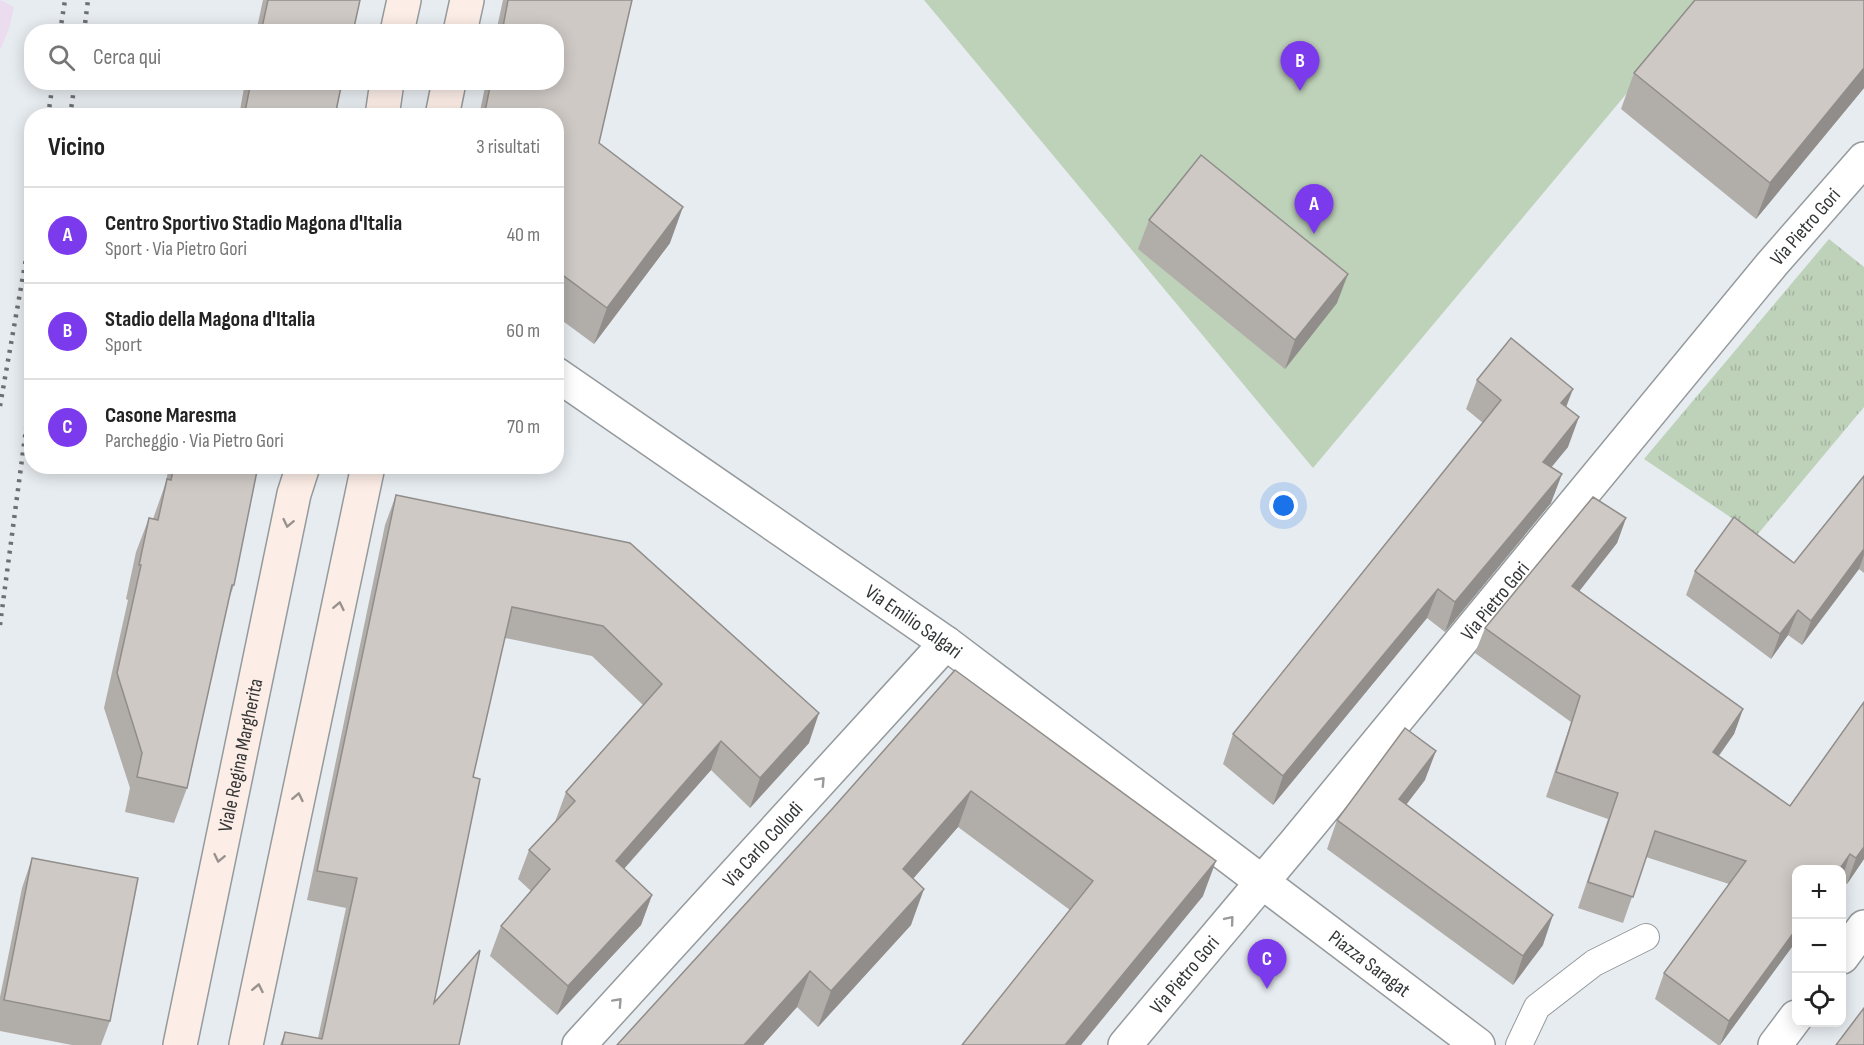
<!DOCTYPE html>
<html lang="it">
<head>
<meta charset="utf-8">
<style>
	body { margin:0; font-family:"Sofia Sans Condensed",sans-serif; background:#f6f6f6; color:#222 }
	.controls { position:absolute; right:18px; bottom:18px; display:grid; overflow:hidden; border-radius:12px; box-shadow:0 3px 15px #0003 }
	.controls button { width:54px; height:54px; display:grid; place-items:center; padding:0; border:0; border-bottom:2px solid #e0e0e0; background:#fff; color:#222; font:30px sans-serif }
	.you { position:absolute; left:1284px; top:506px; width:21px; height:21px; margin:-15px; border:4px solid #fff; border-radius:50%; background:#1a73e8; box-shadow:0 0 0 9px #1a73e833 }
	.badge { display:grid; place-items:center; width:39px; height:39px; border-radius:50%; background:#7c3aed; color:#fff; font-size:20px; font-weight:700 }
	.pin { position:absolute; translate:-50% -50px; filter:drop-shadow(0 2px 3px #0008) }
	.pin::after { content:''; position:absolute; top:32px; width:21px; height:18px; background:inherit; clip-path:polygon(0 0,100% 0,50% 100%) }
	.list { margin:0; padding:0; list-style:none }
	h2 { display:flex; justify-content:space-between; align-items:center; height:78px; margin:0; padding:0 24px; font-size:26px }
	h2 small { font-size:20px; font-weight:400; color:#767676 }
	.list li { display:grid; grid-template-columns:39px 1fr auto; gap:18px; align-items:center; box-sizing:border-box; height:96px; padding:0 24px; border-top:2px solid #e0e0e0 }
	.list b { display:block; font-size:22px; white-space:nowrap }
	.list p { margin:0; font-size:20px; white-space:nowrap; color:#767676 }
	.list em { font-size:20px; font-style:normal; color:#767676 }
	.icon { flex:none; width:33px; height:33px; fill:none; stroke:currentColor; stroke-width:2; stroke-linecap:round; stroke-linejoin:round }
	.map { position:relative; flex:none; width:1864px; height:1045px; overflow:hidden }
	.search { position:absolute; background:#fff; box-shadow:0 3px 15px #0003; left:24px; top:24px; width:540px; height:66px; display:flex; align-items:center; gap:15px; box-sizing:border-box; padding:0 21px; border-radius:24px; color:#767676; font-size:22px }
	.panel { position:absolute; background:#fff; box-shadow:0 3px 15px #0003; left:24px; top:108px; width:540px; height:366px; border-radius:24px }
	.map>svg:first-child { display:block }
</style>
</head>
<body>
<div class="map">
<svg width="1864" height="1045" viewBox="0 0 1864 1045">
	<defs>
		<pattern id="grass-tufts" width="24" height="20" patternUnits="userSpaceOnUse" patternTransform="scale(1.5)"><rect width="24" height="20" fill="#bed1b9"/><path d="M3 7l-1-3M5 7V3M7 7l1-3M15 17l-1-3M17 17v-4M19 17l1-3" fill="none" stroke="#a4b4a0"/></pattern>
	</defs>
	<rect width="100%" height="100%" fill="#e7ecf0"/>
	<polygon fill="#ebdcef" points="0,0 14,7 9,29 0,50"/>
	<polygon fill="url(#grass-tufts)" points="1829,239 1864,267 1864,407 1757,535 1644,459"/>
	<polygon fill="#bed1b9" points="924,0 1705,0 1313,468"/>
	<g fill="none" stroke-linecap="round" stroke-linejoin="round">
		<g stroke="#959a9d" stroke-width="28">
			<polyline id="lane" points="1519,1045 1537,1007 1594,963 1646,937"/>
		</g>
		<g stroke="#959a9d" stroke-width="36">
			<g id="street">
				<path id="s1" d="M 556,374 L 946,643 L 1478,1045"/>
				<polyline points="1842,957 1864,927"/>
				<path id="s2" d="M 579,1045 L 946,643"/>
				<path id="s3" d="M 1125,1045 L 1295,843 L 1772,264 L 1864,159"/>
				<polyline points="1775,1045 1796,1017"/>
			</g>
		</g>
		<g stroke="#959a9d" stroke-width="36">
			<g id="secondary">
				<polyline points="397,32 404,0"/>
				<polyline points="460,32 467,0"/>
				<polyline points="382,116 387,82"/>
				<polyline points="442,116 449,82"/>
				<path id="s4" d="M 180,1045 L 294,494 L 303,466"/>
				<polyline points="246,1045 368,466"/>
			</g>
		</g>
		<use href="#lane" stroke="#fff" stroke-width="26"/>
		<use href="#street" stroke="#fff" stroke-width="33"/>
		<use href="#secondary" stroke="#fcede6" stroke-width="33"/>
		<g stroke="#6d7072" stroke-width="4.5" stroke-dasharray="3 6" stroke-linecap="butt">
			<polyline points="60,32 65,0"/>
			<polyline points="84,32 88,0"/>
			<polyline points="48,116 53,82"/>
			<polyline points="70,116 75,82"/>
			<polyline points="0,406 32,225"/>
			<polyline points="0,625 32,384"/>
		</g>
	</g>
	<g fill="#b1ada9">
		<polygon points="263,0 360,0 353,32 256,32"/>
		<polygon points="503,0 632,0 599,143 670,243 594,344 556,316 556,116 479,116 486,82 556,82 556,32 496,32"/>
		<polygon points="1864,0 1864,88 1756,219 1621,109 1634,73"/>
		<polygon points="245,82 342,82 335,116 239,116"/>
		<polygon points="1149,220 1337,303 1285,369 1138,249"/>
		<polygon points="1477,380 1566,407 1568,447 1551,467 1551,503 1445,632 1427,618 1273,805 1223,764 1233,734 1483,423 1466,409"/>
		<polygon points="169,466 258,466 234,585 229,599 187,788 174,823 125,812 130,788 104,708 128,600 126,599 136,552 149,518 153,519 166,482"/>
		<polygon points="1864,476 1864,573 1859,569 1802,645 1788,635 1771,659 1686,595 1695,571 1794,563"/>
		<polygon points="396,495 809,743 750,808 711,770 624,869 652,895 641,925 557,1015 490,956 501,926 531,891 518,879 529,850 555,822 566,792 643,705 592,656 505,638 473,777 434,1003 459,1045 280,1045 285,1032 318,1038 346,908 307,900 385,525"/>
		<polygon points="1626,518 1617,543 1579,591 1743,709 1734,734 1719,756 1790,806 1864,702 1864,859 1847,884 1842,880 1842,870 1797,870 1797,940 1720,1045 1718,1045 1655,999 1664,973 1729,884 1646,857 1623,923 1578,908 1608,819 1546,797 1571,722 1475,653 1485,628"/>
		<polygon points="955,670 1203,896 1081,1045 962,1045 1070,910 958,827 913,879 911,925 818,1027 797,1007 763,1045 617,1045 833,808"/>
		<polygon points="1425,780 1406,805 1543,945 1513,985 1327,849 1337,820"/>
		<polygon points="32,858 110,1021 101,1045 72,1045 0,1031 0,997 22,888"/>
	</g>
	<g fill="#908d8a">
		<polygon points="1864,68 1864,88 1756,219 1770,183"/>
		<polygon points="683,207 670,243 594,344 607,308"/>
		<polygon points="1348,274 1337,303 1285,369 1295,340"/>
		<polygon points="1573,389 1562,418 1561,403"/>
		<polygon points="1579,417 1568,447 1532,491 1543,462"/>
		<polygon points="1562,474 1551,503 1445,632 1455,602"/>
		<polygon points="1626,518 1617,543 1563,612 1572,586"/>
		<polygon points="1864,549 1864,555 1859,569 1802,645 1811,621"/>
		<polygon points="1438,589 1427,618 1273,805 1283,776"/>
		<polygon points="1798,610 1788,635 1771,659 1780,634"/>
		<polygon points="1743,709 1734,734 1703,777 1713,752"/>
		<polygon points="819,713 809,743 750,808 760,778"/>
		<polygon points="721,741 711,770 605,890 616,861"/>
		<polygon points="1436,751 1425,780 1388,828 1399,799"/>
		<polygon points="971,791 958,827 890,905 903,869"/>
		<polygon points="1864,847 1864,859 1847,884 1856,858"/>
		<polygon points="1850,854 1842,878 1842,870 1839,870"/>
		<polygon points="1216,861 1203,896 1081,1045 1065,1045"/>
		<polygon points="924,889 911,925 818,1027 831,991"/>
		<polygon points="652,895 641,925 557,1015 568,986"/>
		<polygon points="1553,915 1543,945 1513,985 1523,956"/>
		<polygon points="1797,928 1797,940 1720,1045 1729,1021"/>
		<polygon points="810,971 797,1007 763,1045 744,1045"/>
	</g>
	<g fill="#cec9c5" stroke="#908d8a" stroke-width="1.5">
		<polygon points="268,0 360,0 353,32 261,32"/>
		<polygon points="508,0 632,0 599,143 683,207 607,308 556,270 556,116 484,116 491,82 556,82 556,32 502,32"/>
		<polygon points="1695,0 1864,0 1864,68 1770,183 1634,73"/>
		<polygon points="251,82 342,82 335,116 244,116"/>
		<polygon points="1201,155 1348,274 1295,340 1149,220"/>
		<polygon points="1511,338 1573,389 1561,403 1579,417 1543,462 1562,474 1455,602 1438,589 1283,776 1233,734 1501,400 1477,380"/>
		<polygon points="174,466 258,466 234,585 232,585 187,788 137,777 142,753 117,673 141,565 139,565 149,518 158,520 167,479 171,480"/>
		<polygon points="1864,476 1864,549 1811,621 1798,610 1780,634 1695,571 1734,517 1794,563"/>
		<polygon points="396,495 630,543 819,713 760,778 721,741 616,861 652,895 568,986 501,926 550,869 529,850 575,801 566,792 662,684 603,626 512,607 473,777 480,779 434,1003 480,950 459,1045 282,1045 285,1032 322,1039 357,878 317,871"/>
		<polygon points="1593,497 1626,518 1572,586 1743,709 1713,752 1790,806 1864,702 1864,847 1856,858 1850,854 1839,870 1797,870 1797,928 1729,1021 1664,973 1746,861 1655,831 1633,897 1588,882 1618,793 1556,772 1580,696 1485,628"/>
		<polygon points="955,670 1216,861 1065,1045 962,1045 1093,881 971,791 903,869 924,889 831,991 810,971 744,1045 617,1045 833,808"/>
		<polygon points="1405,728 1436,751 1399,799 1553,915 1523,956 1337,820"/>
		<polygon points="32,858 138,878 110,1021 4,1000"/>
		<polygon points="1864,1008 1864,1045 1836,1045"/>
	</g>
	<defs><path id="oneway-chevron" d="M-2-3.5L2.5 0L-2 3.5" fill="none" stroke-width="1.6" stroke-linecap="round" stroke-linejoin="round" transform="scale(1.5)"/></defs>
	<g stroke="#98928e">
		<use href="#oneway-chevron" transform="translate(288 523) rotate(102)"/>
		<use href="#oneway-chevron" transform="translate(339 606) rotate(-78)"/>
		<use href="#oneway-chevron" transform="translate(298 797) rotate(-78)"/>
		<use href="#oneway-chevron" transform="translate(219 858) rotate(102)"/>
		<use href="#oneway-chevron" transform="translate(258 988) rotate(-78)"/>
	</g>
	<g stroke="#9a9a9b">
		<use href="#oneway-chevron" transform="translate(821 781) rotate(-47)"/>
		<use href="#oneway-chevron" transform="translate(1230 920) rotate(-50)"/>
		<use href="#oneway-chevron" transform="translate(618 1002) rotate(-47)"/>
	</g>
	<g text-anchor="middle" stroke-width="5" stroke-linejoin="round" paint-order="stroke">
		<g font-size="20" fill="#343637" stroke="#f5fafe">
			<text dy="7" stroke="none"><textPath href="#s3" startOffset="1064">Via Pietro Gori</textPath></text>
			<text dy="7" stroke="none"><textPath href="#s3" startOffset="578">Via Pietro Gori</textPath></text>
			<text dy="7" stroke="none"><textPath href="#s1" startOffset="435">Via Emilio Salgari</textPath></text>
			<text dy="7" stroke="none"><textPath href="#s4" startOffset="296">Viale Regina Margherita</textPath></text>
			<text dy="7" stroke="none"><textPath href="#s2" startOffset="272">Via Carlo Collodi</textPath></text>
			<text dy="7" stroke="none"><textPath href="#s1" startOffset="1005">Piazza Saragat</textPath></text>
			<text dy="7" stroke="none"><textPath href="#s3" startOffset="92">Via Pietro Gori</textPath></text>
		</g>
	</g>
</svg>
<div class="controls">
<button>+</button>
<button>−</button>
<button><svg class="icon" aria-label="locate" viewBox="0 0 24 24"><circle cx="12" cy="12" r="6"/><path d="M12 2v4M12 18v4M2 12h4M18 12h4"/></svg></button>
</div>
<div class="you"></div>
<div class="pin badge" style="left:1314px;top:234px">A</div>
<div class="pin badge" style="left:1300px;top:91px">B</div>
<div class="pin badge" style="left:1267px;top:989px">C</div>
<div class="search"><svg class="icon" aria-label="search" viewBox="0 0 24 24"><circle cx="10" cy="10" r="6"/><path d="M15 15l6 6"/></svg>Cerca qui</div>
<section class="panel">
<h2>Vicino<small>3 risultati</small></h2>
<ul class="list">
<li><span class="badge">A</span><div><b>Centro Sportivo Stadio Magona d'Italia</b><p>Sport · Via Pietro Gori</p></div><em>40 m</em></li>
<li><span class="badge">B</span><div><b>Stadio della Magona d'Italia</b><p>Sport</p></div><em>60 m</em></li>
<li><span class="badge">C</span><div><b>Casone Maresma</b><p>Parcheggio · Via Pietro Gori</p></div><em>70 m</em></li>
</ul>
</section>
</div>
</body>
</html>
